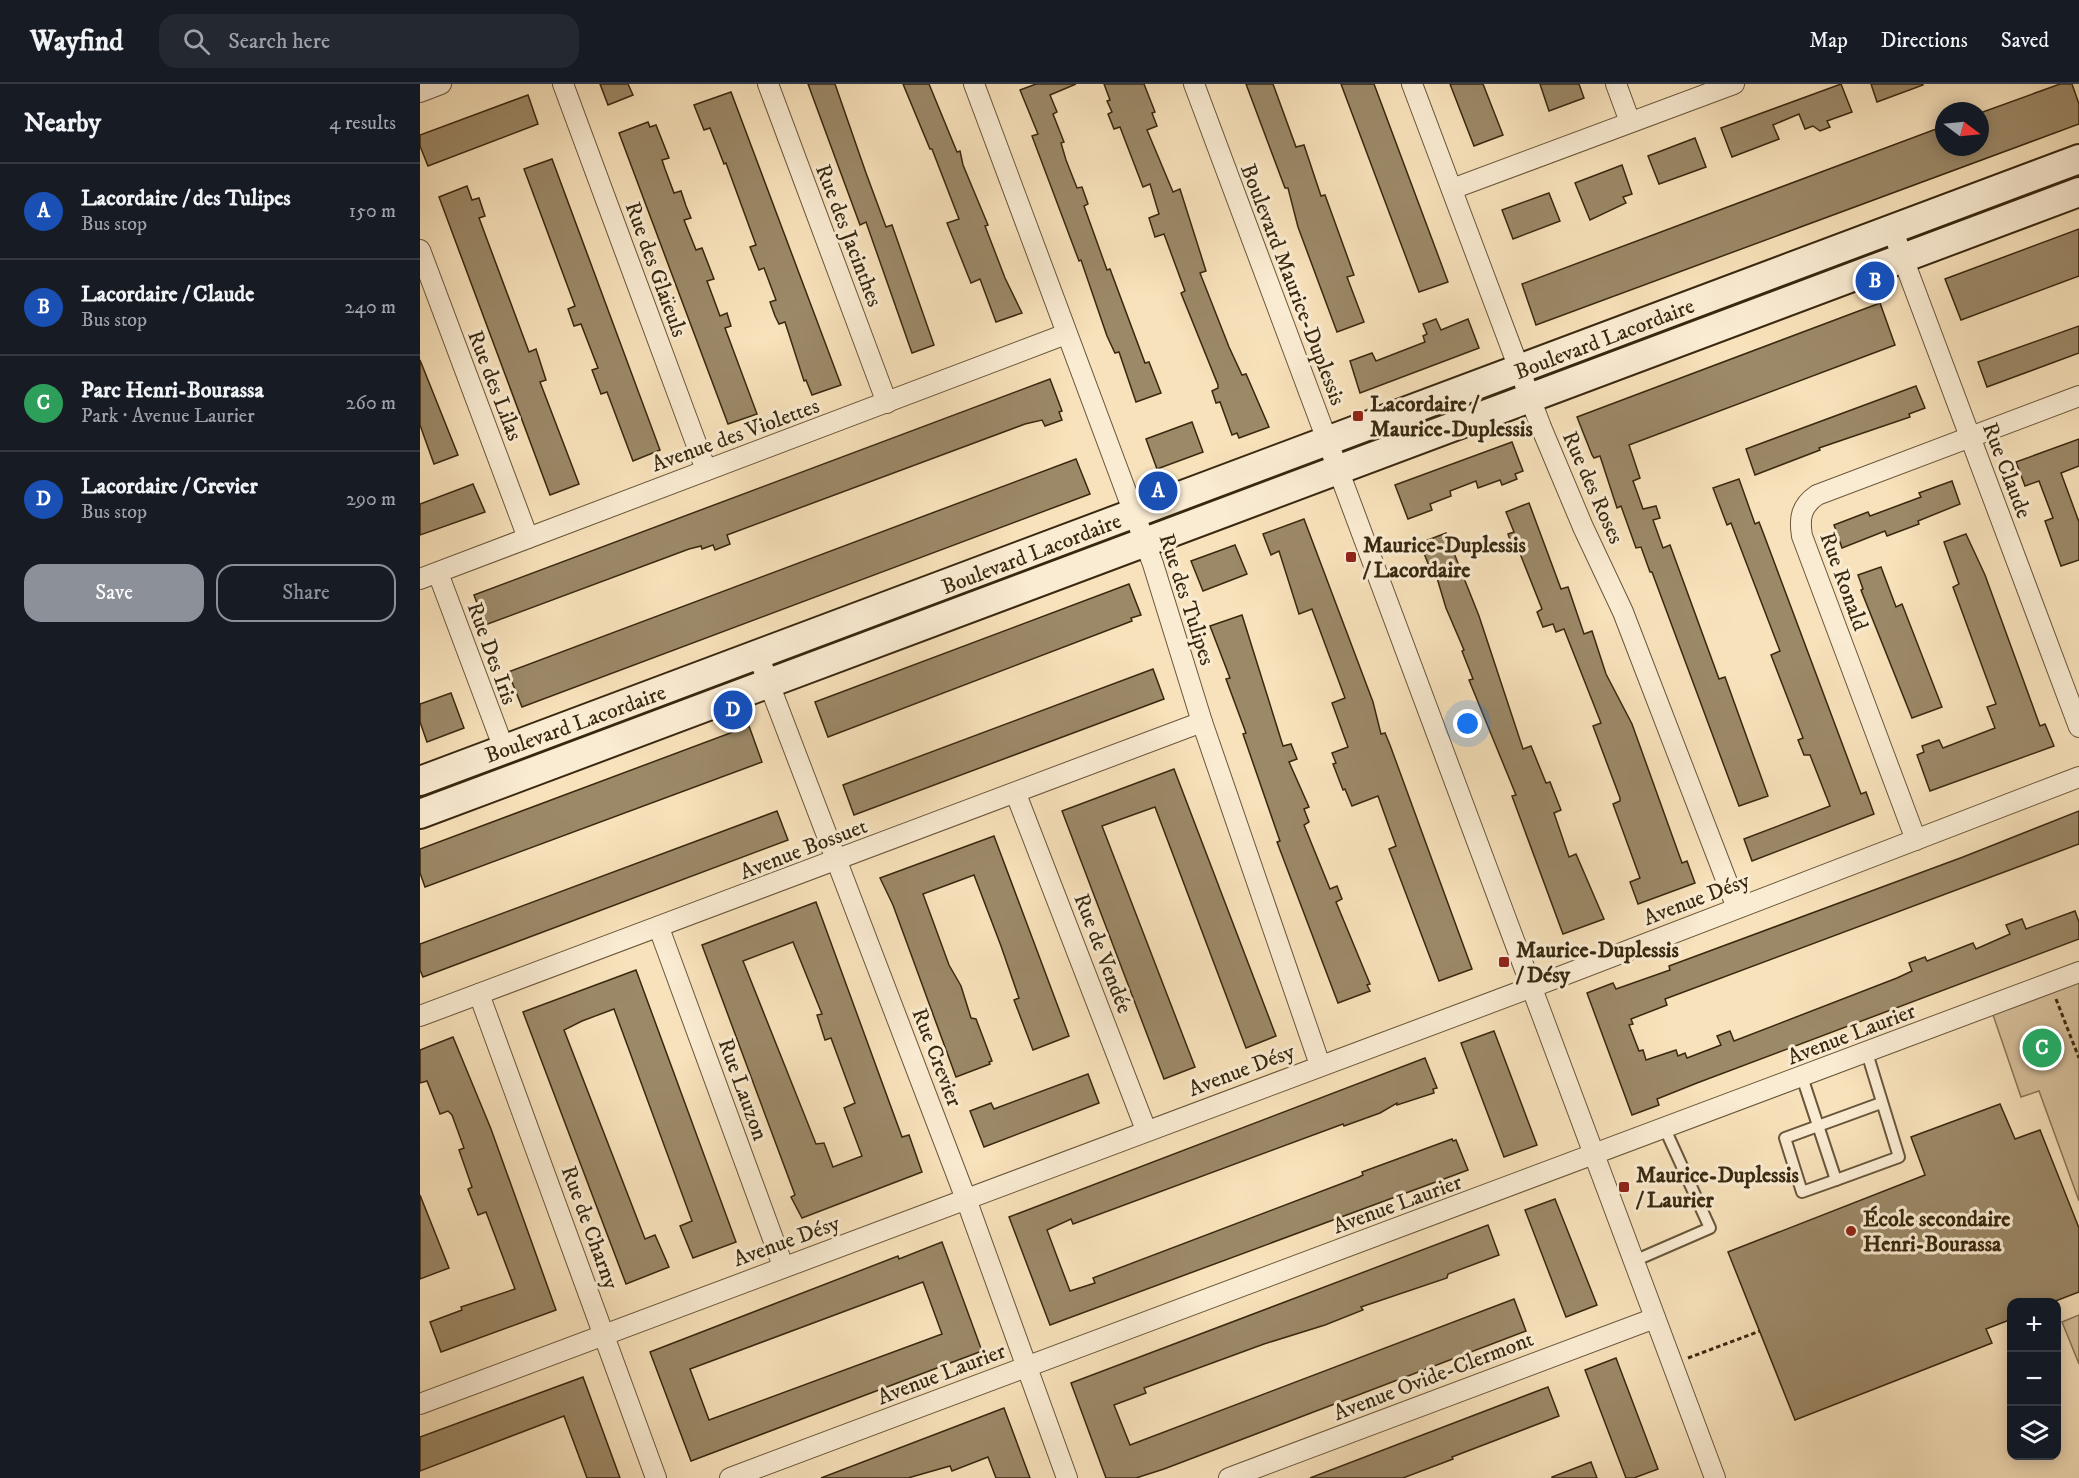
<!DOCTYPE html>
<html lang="en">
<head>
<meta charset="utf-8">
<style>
	body { margin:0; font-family:"IM FELL DW Pica",serif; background:#242831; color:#f1f3f6 }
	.controls { position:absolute; right:18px; bottom:18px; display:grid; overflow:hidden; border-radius:12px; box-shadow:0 3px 15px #0003 }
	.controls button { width:54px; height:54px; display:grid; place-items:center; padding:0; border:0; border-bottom:2px solid #363941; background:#171b24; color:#f1f3f6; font:30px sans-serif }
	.compass { position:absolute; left:1515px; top:18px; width:54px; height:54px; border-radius:50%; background:#171b24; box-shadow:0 3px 15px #0003; rotate:106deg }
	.you { position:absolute; left:1048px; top:640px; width:21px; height:21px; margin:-15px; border:4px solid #fff; border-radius:50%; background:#1a73e8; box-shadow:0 0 0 9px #1a73e833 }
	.badge { display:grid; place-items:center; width:39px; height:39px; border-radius:50%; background:#8c9099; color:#fff; font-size:20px; font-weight:700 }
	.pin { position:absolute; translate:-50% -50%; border:3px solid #fff; box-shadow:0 2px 6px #0006 }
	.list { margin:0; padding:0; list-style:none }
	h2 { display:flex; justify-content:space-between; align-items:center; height:78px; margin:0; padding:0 24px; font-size:26px }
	h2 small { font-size:20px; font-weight:400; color:#9ea1a6 }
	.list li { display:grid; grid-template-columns:39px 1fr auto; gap:18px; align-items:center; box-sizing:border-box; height:96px; padding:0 24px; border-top:2px solid #363941 }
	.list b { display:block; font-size:22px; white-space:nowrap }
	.list p { margin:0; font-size:20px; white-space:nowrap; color:#9ea1a6 }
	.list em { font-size:20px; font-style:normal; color:#9ea1a6 }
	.actions { display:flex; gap:12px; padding:18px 24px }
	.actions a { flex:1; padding:14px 0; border:2px solid #8c9099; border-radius:18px; text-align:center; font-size:21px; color:#8c9099 }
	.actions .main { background:#8c9099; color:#fff }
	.icon { flex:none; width:33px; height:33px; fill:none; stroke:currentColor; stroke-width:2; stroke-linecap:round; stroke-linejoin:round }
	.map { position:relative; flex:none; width:1659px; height:1394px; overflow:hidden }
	header { display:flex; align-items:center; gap:36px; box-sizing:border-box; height:84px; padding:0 30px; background:#171b24; border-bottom:2px solid #363941 }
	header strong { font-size:28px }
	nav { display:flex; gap:33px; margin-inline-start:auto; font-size:21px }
	.search { width:420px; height:54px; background:#242831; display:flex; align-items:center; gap:15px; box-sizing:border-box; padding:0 21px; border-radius:18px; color:#9ea1a6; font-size:22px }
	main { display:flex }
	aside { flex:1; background:#171b24 }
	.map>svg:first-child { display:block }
</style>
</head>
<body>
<header>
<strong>Wayfind</strong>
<div class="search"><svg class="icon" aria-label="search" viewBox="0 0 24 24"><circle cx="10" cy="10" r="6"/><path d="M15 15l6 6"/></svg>Search here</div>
<nav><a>Map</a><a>Directions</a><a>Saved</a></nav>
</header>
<main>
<aside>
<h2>Nearby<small>4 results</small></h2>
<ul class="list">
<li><span class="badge" style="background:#1a4fb4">A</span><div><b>Lacordaire / des Tulipes</b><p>Bus stop</p></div><em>150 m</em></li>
<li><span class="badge" style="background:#1a4fb4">B</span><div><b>Lacordaire / Claude</b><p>Bus stop</p></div><em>240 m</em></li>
<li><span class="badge" style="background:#2e9e5b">C</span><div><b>Parc Henri-Bourassa</b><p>Park · Avenue Laurier</p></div><em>260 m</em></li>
<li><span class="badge" style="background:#1a4fb4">D</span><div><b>Lacordaire / Crevier</b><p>Bus stop</p></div><em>290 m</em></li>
</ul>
<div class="actions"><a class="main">Save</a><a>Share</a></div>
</aside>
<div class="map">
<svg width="1659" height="1394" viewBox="0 0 1659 1394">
	<rect width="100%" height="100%" fill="#f8e2bb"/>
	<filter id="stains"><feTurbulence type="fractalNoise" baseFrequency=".00333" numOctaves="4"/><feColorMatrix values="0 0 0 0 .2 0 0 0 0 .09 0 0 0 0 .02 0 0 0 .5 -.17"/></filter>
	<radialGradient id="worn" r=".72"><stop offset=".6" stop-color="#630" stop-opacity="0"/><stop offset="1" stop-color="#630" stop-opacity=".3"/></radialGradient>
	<g fill="#d8c29e" stroke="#887556" stroke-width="1.5">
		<polygon points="1659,888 1659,1117 1619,1007 1601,1013 1570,922"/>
		<polygon points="1659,1231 1659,1280 1642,1238"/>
	</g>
	<g fill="#9c8968" stroke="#39280f" stroke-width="1.5" fill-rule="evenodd">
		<polygon points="180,0 208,0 213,11 188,21"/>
		<polygon points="388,0 415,0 446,89 466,143 472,141 514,261 492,269 446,138 440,141"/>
		<polygon points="483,0 509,0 537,68 540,67 543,81 568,141 565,142 585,194 602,229 576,238 560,195 551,199 527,139 539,135 512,65 510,65"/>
		<polygon points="616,0 656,0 630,11 637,28 633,30 644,58 641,59 646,76 657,104 662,103 668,120 664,122 687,186 690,185 725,279 729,278 741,309 716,318 699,268 695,269 687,252 661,176 659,177 612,52 618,50 600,6"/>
		<polygon points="684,0 724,0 735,28 732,29 737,42 727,46 753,108 760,105 786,187 780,189 809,263 822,291 826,290 849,343 819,354 817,349 812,351 800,318 796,319 792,307 798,304 798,301 761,209 765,207 744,150 735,153 729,134 739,130 730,100 723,103 700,43 694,45 688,30 692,28 687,17 690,16"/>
		<polygon points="826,0 853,0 876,63 884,61 901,112 905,111 934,191 927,193 944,238 917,248 878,143 868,104 865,104"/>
		<polygon points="921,0 954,0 1028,198 999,208"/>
		<polygon points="1030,0 1063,0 1083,51 1054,62"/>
		<polygon points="1120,0 1159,0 1164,14 1129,27"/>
		<polygon points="1421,0 1432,28 1407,37 1410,43 1400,47 1393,42 1385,45 1379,30 1353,41 1359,55 1312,73 1301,44"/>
		<polygon points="1451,0 1502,0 1503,1 1457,18"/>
		<polygon points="1640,0 1652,0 1659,20 1659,40 1116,241 1102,200 1524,42 1524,63 1560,63 1560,29"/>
		<polygon points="311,8 421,301 392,311 386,296 384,297 365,238 359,240 355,232 350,218 356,216 344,184 339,186 330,163 336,161 306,79 304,80 290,44 284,46 274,21"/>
		<polygon points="108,11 118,40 8,82 0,62 0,51"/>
		<polygon points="228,38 230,43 236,41 249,74 242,76 245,85 254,109 261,107 266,122 271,134 264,136 276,166 282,164 294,195 287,197 300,232 307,229 311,242 305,244 337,330 308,340 199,49"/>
		<polygon points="1275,54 1286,83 1239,100 1228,72"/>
		<polygon points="132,75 240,366 213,377 187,308 181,310 172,286 178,284 161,240 154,242 148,225 155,222 104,85"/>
		<polygon points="1202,81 1212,110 1203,113 1206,119 1170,136 1155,99"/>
		<polygon points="47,102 52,116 59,114 65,132 59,134 109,268 116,265 126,296 120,298 159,400 130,411 19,113"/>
		<polygon points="1129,109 1140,137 1093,155 1082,126"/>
		<polygon points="1659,145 1659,192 1541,236 1525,195"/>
		<polygon points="1460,219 1475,261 1209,361 1220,394 1213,397 1223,425 1236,422 1240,434 1233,436 1243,464 1250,461 1299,595 1305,593 1348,712 1319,722 1232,488 1230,488 1221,463 1216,464 1201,422 1197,424 1180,372 1174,374 1172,371 1157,333"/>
		<polygon points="1016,235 1021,246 1048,235 1059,264 940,309 930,277 952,269 956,277 1005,258 1003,252 1007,250 1003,240"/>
		<polygon points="1659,242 1659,269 1567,303 1558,278"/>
		<polygon points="0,276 38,371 14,380 0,341"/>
		<polygon points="630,295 642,327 639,328 642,336 625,342 622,336 605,340 307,451 310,460 295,466 293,461 282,465 281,462 269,465 65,541 54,511"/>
		<polygon points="1496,302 1505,324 1489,330 1490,333 1399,364 1400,366 1335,391 1326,365"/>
		<polygon points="772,338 783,368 737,385 726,355"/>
		<polygon points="1659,355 1659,382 1641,389 1659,438 1659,476 1641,482 1625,437 1633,434 1619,397 1605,402 1596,378"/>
		<polygon points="1092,358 1103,387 1095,390 1097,395 1082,401 1080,396 1058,404 1056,397 1030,407 1031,412 1010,420 1012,426 988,435 975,401"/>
		<polygon points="656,375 670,410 102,623 88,588"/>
		<polygon points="1319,395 1335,440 1339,438 1344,451 1441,710 1446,708 1454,730 1332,777 1324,755 1410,722 1390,671 1384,671 1378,656 1383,654 1351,571 1360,567 1311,439 1307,441 1293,404"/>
		<polygon points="1532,397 1540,420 1498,437 1499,440 1467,452 1465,447 1422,464 1414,441 1448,428 1450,432 1501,413 1499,409"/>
		<polygon points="53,400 65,428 0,451 0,420"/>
		<polygon points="1109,419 1141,505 1148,503 1164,550 1172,547 1186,590 1212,640 1262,779 1267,777 1275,799 1218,820 1210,798 1220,794 1193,720 1200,717 1200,714 1173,642 1181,639 1144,545 1136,548 1133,540 1123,543 1117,528 1122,525 1097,462 1093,464 1088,450 1094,448 1086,428"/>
		<polygon points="884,435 953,618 961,650 965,649 970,661 1052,885 1019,897 969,765 976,762 958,712 932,722 925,705 923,706 913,680 916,679 912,669 928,663 912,619 925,614 892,525 879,530 859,467 851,471 843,450"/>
		<polygon points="1026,449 1059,532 1103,665 1111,662 1126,699 1130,698 1141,726 1134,729 1149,773 1156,770 1184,835 1143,850 1092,712 1096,711 1049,596 1053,595 1042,567 1044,566 1026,524 1017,494 1014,495 1000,459"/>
		<polygon points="1546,450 1565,491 1620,642 1625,640 1634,662 1510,707 1497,671 1504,668 1502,662 1519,656 1523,664 1575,644 1567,623 1576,620 1533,503 1539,500 1524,458"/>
		<polygon points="815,461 827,490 783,507 771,477"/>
		<polygon points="1461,483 1476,523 1482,520 1522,623 1492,634 1441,506 1443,505 1438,491"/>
		<polygon points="709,500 721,531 711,534 712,537 408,653 395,618"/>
		<polygon points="822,531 863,662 871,660 877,675 869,678 889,723 884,725 889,738 884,741 910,805 917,802 922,815 916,818 950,900 947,901 950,907 918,919 857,758 860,757 823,650 826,649 806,595 810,594 790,542"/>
		<polygon points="733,585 744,615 434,731 423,701"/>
		<polygon points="31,609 44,644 7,658 0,638 0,620"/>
		<polygon points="329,642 342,678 5,803 0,789 0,765"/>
		<polygon points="754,685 856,952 826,964 735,723 707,733 682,742 775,983 744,995 642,727"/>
		<polygon points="357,727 368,756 3,893 0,886 0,860"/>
		<polygon points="1659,727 1659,760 1245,915 1247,921 1211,935 1213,940 1209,941 1219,967 1223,966 1226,976 1256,966 1258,972 1265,969 1267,974 1301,961 1297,952 1310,947 1314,957 1477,894 1492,887 1489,879 1505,873 1507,877 1553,859 1556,865 1590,850 1586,841 1602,835 1606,845 1655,827 1659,838 1659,855 1277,999 1237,1015 1239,1021 1212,1031 1167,909 1193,899 1196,905 1250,886 1249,882 1543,773"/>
		<polygon points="574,752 649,952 613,966 594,916 599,914 581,862 554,791 503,810 529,881 541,902 551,934 556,935 572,977 569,978 570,980 536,993 473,821 460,794"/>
		<path d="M 396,818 L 482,1053 L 489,1051 L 502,1088 L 382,1134 L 371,1113 L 375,1111 L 282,861 ZM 373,858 L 402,930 L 397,931 L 405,956 L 411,954 L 435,1019 L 424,1024 L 442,1072 L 413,1083 L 404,1059 L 396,1060 L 323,877 Z"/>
		<polygon points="216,886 316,1158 273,1174 260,1142 272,1137 194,925 162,937 144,946 225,1155 235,1151 249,1183 206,1200 103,928"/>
		<polygon points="1074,947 1117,1061 1084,1073 1041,959"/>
		<polygon points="33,953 71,1045 136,1226 21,1268 10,1238 42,1226 41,1223 95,1205 66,1128 58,1131 48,1105 52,1103 39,1066 44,1064 32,1031 28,1027 20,1030 7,997 0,999 0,966"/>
		<polygon points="1005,974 1017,1004 1013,1005 1014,1009 977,1021 977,1019 960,1029 924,1042 923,1040 653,1140 651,1135 627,1146 639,1178 650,1207 675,1199 673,1194 939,1093 943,1091 942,1088 1032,1055 1033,1057 1036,1056 1048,1086 630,1241 589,1133"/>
		<polygon points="668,990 679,1019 564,1063 550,1027 571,1019 574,1025"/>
		<polygon points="1580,1020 1595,1055 1620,1046 1659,1144 1659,1208 1633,1218 1592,1218 1592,1235 1566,1245 1572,1259 1375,1336 1308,1168 1505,1091 1491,1053"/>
		<polygon points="0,1111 29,1184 0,1195"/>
		<polygon points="1135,1115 1177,1221 1146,1233 1105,1126"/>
		<polygon points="1068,1141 1079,1171 1028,1190 1027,1194 941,1223 943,1226 905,1241 844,1260 724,1304 726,1309 694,1321 710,1361 1094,1215 1106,1247 744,1385 716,1394 686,1394 651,1299"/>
		<path d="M 522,1158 L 562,1267 L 271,1377 L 230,1268 L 478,1172 L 479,1175 ZM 503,1198 L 522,1250 L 289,1336 L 270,1285 Z"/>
		<polygon points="1196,1274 1238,1385 1214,1394 1206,1394 1165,1286"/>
		<polygon points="163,1293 200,1394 167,1394 144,1332 0,1387 0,1353"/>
		<polygon points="1128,1303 1139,1332 1032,1373 1033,1375 983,1394 890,1394"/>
		<polygon points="584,1324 610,1394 576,1394 568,1373 532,1387 530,1382 488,1394 401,1394"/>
		<polygon points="1171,1378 1177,1394 1132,1394 1132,1393"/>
	</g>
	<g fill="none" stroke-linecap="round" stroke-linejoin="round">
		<g stroke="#69563a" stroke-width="14">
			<g id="service">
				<polyline points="1382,993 1416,1096 1479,1073 1447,969"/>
				<polyline points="1416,1096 1382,1108 1365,1054 1461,1019"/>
				<polyline points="1214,1177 1290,1144 1245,1045"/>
			</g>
		</g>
		<g stroke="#69563a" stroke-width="22">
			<g id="minor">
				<polyline points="143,0 286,386"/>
				<polyline points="348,0 467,319"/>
				<polyline points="554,0 733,480 782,638 900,981"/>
				<polyline points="774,0 1295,1394"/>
				<polyline points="992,0 1121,343 1163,443 1203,528 1317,824"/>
				<polyline points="1196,0 1210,38"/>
				<polyline points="0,8 21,0"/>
				<polyline points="1032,105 1314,0"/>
				<polyline points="1472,145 1659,643"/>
				<polyline points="0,166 108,454"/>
				<polyline points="18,489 84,665"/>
				<polyline points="0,495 646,250"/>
				<polyline points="338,571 546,1115 647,1394"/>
				<polyline points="596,710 726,1046"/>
				<path d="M 1496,756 L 1382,452 C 1379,434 1381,422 1397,411 L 1659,312"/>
				<polyline points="239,844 363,1182"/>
				<polyline points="59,910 236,1394"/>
				<polyline points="0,932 782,638"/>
				<polyline points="0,1320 1139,893 1659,693"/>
				<polyline points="310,1394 1659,888"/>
				<polyline points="809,1394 1235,1234"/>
			</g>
		</g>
		<g stroke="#39280f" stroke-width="32">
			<g id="secondary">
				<polyline points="0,697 1659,75"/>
				<polyline points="0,730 1659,108"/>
			</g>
		</g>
		<g stroke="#39280f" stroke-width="3" stroke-dasharray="4.5 3" stroke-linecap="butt">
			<polyline points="1636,915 1659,974"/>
			<polyline points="1268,1274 1340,1247"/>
		</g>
		<use href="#service" stroke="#faecd3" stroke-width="10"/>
		<use href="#minor" stroke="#faecd3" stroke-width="20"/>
		<use href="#secondary" stroke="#faecd3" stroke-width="28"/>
	</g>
	<g fill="#8f2418" stroke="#faecd3" stroke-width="2">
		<rect x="932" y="326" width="12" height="12" rx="3"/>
		<rect x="925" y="467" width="12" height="12" rx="3"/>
		<rect x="1078" y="872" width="12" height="12" rx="3"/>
		<rect x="1198" y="1097" width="12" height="12" rx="3"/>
		<circle cx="1431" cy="1147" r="6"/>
	</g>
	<g text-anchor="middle" stroke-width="6" stroke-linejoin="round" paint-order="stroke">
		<g font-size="22" fill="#39280f" stroke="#faecd3">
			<text transform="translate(430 151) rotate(69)" y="8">Rue des Jacinthes</text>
			<text transform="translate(237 185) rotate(70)" y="8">Rue des Glaïeuls</text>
			<text transform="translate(874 200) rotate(69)" y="8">Boulevard Maurice-Duplessis</text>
			<text transform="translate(1184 254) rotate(-21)" y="8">Boulevard Lacordaire</text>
			<text transform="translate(76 301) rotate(69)" y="8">Rue des Lilas</text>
			<text transform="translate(315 350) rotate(-20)" y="8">Avenue des Violettes</text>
			<text transform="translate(1588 386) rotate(69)" y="8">Rue Claude</text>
			<text transform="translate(1174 403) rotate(66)" y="8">Rue des Roses</text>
			<text transform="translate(611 469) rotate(-21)" y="8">Boulevard Lacordaire</text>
			<text transform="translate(1425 497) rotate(70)" y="8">Rue Ronald</text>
			<text transform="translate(768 515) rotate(72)" y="8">Rue des Tulipes</text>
			<text transform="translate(73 569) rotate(70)" y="8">Rue Des Iris</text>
			<text transform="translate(155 639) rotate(-20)" y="8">Boulevard Lacordaire</text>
			<text transform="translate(383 764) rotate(-21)" y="8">Avenue Bossuet</text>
			<text transform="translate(1276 814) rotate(-21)" y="8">Avenue Désy</text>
			<text transform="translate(684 869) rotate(69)" y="8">Rue de Vendée</text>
			<text transform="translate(1431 949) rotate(-21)" y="8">Avenue Laurier</text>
			<text transform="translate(518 973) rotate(69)" y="8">Rue Crevier</text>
			<text transform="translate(821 985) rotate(-21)" y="8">Avenue Désy</text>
			<text transform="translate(324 1005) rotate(70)" y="8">Rue Lauzon</text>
			<text transform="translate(977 1119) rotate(-20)" y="8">Avenue Laurier</text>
			<text transform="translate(171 1143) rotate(70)" y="8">Rue de Charny</text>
			<text transform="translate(366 1156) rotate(-20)" y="8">Avenue Désy</text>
			<text transform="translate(521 1289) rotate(-21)" y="8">Avenue Laurier</text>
			<text transform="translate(1013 1291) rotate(-21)" y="8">Avenue Ovide-Clermont</text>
		</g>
		<g font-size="22" font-weight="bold" fill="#39280f" stroke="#faecd3" text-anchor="start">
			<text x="950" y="327">Lacordaire /<tspan x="950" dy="25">Maurice-Duplessis</tspan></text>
			<text x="943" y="468">Maurice-Duplessis<tspan x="943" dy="25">/ Lacordaire</tspan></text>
			<text x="1096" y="873">Maurice-Duplessis<tspan x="1096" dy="25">/ Désy</tspan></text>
			<text x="1216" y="1098">Maurice-Duplessis<tspan x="1216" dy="25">/ Laurier</tspan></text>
			<text x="1443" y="1142">École secondaire<tspan x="1443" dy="25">Henri-Bourassa</tspan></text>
		</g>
	</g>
	<rect width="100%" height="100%" filter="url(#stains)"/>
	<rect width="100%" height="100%" fill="url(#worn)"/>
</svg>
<div class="controls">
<button>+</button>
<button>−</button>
<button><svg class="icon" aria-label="layers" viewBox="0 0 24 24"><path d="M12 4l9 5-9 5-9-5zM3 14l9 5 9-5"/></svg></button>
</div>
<svg class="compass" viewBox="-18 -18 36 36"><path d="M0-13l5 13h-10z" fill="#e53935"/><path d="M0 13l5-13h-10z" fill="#9ea1a6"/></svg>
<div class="you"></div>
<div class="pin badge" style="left:738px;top:407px;background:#1a4fb4">A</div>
<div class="pin badge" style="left:1455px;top:197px;background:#1a4fb4">B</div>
<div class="pin badge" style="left:1622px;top:964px;background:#2e9e5b">C</div>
<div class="pin badge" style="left:313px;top:626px;background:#1a4fb4">D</div>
</div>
</main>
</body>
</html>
